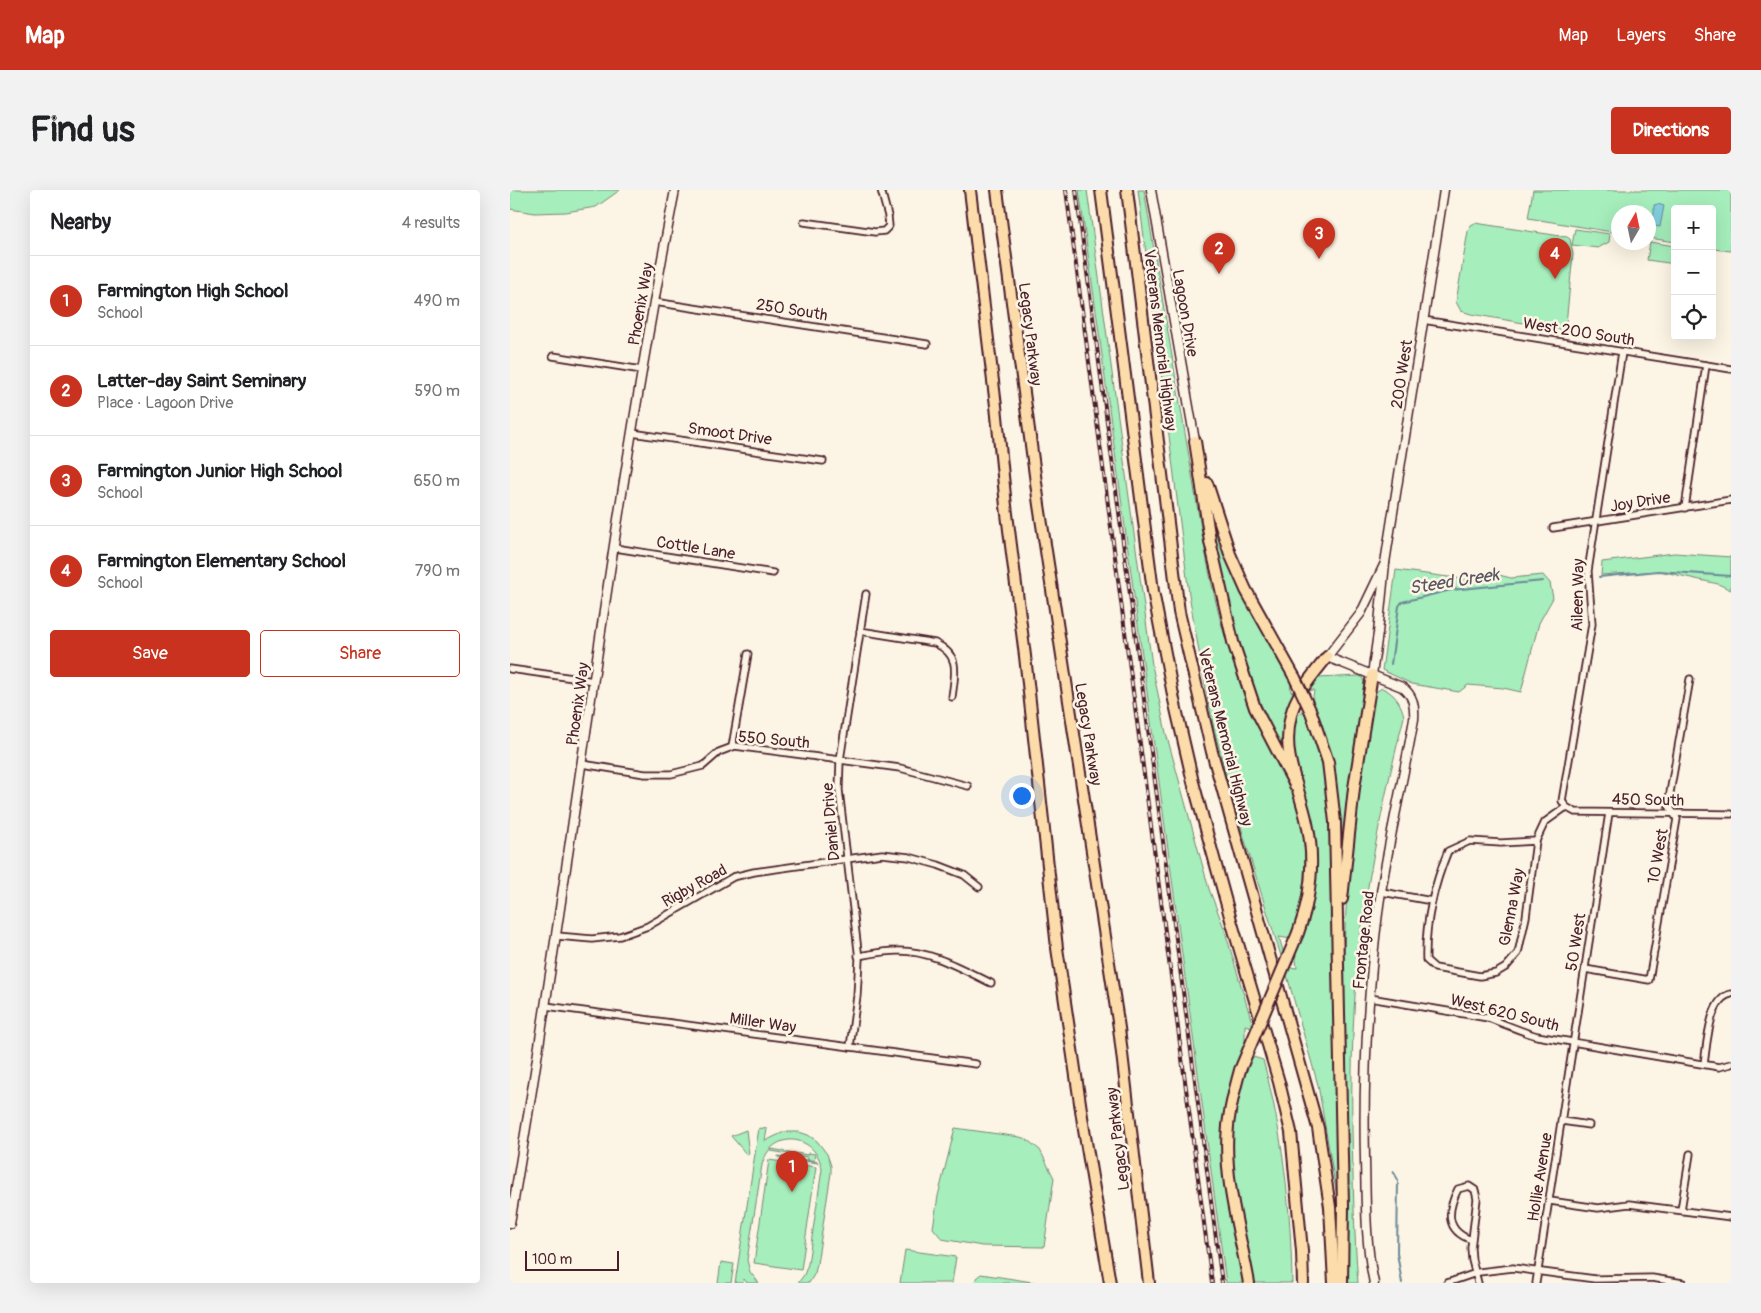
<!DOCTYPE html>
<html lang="en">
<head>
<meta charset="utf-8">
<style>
	body { margin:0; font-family:Pangolin,sans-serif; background:#f2f2f2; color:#202124 }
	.controls { position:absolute; right:15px; top:15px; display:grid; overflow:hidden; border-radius:5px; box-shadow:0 5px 20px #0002 }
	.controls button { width:45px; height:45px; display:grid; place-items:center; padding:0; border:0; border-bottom:1px solid #e0e0e0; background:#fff; color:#202124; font:25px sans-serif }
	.compass { position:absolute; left:1101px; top:15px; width:45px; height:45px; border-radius:50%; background:#fff; box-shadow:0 5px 20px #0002; rotate:9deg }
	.scale { position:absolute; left:15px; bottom:12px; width:94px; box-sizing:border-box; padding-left:5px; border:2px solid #4a1f2b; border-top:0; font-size:14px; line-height:18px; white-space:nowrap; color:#4a1f2b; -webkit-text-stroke:4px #fcf5e5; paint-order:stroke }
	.you { position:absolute; left:511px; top:605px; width:18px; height:18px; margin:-12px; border:4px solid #fff; border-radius:50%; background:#1a73e8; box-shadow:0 0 0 8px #1a73e833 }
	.badge { display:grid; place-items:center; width:32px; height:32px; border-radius:50%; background:#c8321e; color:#fff; font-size:16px; font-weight:700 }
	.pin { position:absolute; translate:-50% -41px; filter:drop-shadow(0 1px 2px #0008) }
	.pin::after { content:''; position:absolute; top:26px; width:18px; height:15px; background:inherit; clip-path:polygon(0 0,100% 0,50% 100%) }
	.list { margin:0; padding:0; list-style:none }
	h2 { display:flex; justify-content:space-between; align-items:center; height:65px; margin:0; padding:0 20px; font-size:21px }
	h2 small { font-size:16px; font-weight:400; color:#757577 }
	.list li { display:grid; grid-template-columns:32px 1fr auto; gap:15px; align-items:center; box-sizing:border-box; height:90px; padding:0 20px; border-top:1px solid #e0e0e0 }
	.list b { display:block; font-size:19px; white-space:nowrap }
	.list p { margin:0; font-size:16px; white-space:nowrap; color:#757577 }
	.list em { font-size:16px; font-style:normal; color:#757577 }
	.actions { display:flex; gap:10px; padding:15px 20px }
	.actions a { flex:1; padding:11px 0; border:1px solid #c8321e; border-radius:5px; text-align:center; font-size:18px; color:#c8321e }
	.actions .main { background:#c8321e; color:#fff }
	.icon { flex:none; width:28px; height:28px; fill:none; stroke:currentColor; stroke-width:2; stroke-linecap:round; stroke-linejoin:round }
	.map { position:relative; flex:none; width:1221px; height:1093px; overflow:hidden; border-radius:5px }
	header { display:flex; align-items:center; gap:30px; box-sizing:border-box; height:70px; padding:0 25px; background:#c8321e; color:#fff }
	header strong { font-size:24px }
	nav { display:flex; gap:28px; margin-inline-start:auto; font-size:18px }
	.intro { display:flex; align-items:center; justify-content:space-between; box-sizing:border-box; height:120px; padding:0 30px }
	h1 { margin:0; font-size:35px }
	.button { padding:12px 22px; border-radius:5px; background:#c8321e; color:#fff; font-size:18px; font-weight:700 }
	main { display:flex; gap:30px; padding:0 30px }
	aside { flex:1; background:#fff; border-radius:5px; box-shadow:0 5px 20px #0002 }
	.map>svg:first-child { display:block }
</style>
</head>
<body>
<header>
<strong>Map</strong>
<nav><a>Map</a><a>Layers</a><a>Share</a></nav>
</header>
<div class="intro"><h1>Find us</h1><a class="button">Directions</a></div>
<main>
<aside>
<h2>Nearby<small>4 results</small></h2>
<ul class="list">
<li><span class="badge">1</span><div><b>Farmington High School</b><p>School</p></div><em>490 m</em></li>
<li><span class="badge">2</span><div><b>Latter-day Saint Seminary</b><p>Place · Lagoon Drive</p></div><em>590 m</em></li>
<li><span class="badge">3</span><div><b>Farmington Junior High School</b><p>School</p></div><em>650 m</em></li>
<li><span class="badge">4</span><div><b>Farmington Elementary School</b><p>School</p></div><em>790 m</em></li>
</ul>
<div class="actions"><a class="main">Save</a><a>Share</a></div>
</aside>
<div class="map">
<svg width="1221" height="1093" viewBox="0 0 1221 1093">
	<rect width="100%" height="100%" fill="#fcf5e5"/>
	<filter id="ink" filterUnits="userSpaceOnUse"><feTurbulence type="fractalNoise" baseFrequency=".02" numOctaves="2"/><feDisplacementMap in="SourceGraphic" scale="10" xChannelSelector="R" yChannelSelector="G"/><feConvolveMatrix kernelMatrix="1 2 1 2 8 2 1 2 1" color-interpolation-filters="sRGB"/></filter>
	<g filter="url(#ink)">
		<g fill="#a6eebc" stroke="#788674">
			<polygon points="0,0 110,0 86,17 56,22 25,23 0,19"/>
			<polygon points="569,0 577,0 642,475 656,543 699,699 714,738 743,836 742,838 739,836 735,835 735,854 724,886 713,971 717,1004 733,1093 716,1093 587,128"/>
			<path d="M 628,0 L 634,0 C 648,83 662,166 676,249 C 687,313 696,378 713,440 C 725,480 743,518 761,555 C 774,582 787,609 792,638 C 799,676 792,713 781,749 L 769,747 L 774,764 L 772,769 C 748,693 723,616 704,539 C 694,494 687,449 679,404 Z"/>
			<polygon points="1023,0 1221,0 1221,61 1202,59 1202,19 1165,19 1165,52 1139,48 1138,22 1108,22 1108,43 1018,28"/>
			<polygon points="965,33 1057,47 1060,49 1063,64 1056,134 1054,140 961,124 951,121 946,112 958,41 961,35"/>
			<polygon points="1065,39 1100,44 1099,52 1088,58 1062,55"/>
			<polygon points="1140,52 1165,56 1165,74 1137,70"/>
			<path d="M 696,306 C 715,372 745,430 780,489 L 781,502 L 786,500 C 773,521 770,540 774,564 L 740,491 L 725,450 Z"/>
			<polygon points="1164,363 1221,367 1221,400 1208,394 1150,381 1091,385 1092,372"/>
			<polygon points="886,380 961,390 983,388 985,384 1001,388 1033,385 1040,393 1043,408 1029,433 1011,502 993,498 958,495 949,502 902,494 872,480"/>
			<polygon points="849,486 852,487 854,492 838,608 830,683 827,605 824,580 812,534 802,513 804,500 797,501 807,488"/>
			<path d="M 872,498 C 885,503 892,515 894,527 C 876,598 861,670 851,742 C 843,807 841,873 842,938 C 843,990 844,1041 848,1093 L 837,1093 L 838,1026 L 833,775 L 838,683 L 843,632 L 864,503 Z"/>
			<polygon points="796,520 814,581 819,623 827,1006 808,895 776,782 778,777 787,778 785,761 800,719 804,704 806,673 803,637 784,564 783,527"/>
			<path d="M 740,866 L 753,870 C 773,943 781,1018 782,1093 L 742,1093 C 732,1044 715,987 722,937 C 725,913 732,890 740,866 Z"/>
			<path d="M 249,938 L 257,939 L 255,951 L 274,942 L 289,942 L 298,945 L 307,951 L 317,964 L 321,976 L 321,983 L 307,1074 L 305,1083 L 299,1093 L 288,1093 L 294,1085 L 298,1074 L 312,979 C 306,943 261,939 252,975 L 237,1070 L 240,1082 L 249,1093 L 237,1093 L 234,1089 L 233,1093 L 225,1093 Z"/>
			<polygon points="445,938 510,947 516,949 530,960 544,988 534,1057 472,1056 432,1049 423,1038 428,1006"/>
			<polygon points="236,940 239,964 237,965 221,946"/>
			<polygon points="261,959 298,965 298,963 305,964 304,971 308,972 308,973 268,967 268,966 304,971 297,969 297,967 261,961"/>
			<polygon points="259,970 306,977 291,1080 244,1073"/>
			<polygon points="395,1060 446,1067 442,1093 390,1093"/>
			<polygon points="211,1072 224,1074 221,1093 208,1093"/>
			<polygon points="471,1084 529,1093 465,1093 466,1088"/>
		</g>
		<polygon fill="#81cfdf" stroke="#6b8997" points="1148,14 1154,16 1150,37 1139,35 1139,25 1144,25 1144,15"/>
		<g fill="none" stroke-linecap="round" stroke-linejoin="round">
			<g stroke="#6b8997" stroke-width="2">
				<polyline points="1089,387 1148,381 1221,386"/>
				<polyline points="881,474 889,416 892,412 941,400 1033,391"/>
				<polyline points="883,981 888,990 887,1063 892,1093"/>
			</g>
			<g stroke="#4a1f2b" stroke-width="9">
				<g id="street">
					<polyline points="294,32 365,42 374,41 379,36 378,26 371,0"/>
					<polyline points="144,112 417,154"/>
					<polyline points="913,130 1221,179"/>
					<polyline points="1112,162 1078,381 1082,434 1052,611 1056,617 1065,622 1221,624"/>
					<polyline points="43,166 132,180"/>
					<polyline points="122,243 313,271"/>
					<polyline points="1175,318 1196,175"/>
					<polyline points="1043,338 1221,310"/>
					<polyline points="105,358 263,383"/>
					<path d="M 350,441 L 425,453 C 451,466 445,482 442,507"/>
					<polyline points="0,479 84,491"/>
					<polyline points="222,557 238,464"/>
					<polyline points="72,574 135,584 161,584 193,576 209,562 225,556 390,578 458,596"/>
					<path d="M 1026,651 L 991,653 L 960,651 L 938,661 C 924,695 915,733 916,770 L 925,778 L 970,786 L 986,783 L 996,777 L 1008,763 L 1016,727 L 1026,651 L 1035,632 L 1056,617"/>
					<polyline points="872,702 922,711"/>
					<polyline points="47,746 82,749 110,746 138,736 223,687 244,682 372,664 399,667 428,675 454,685 469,697"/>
					<path d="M 348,766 C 361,764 374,761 387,761 C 420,760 452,779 481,793"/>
					<polyline points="1075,779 1139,790 1167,629 1158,614 1180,489"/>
					<path d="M 860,808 L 978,828 C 995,834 1010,841 1027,846 L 1209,877 L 1221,874"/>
					<polyline points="36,816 466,874"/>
					<polyline points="340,857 347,806 349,769 329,600 330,570 356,404"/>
					<path d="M 1194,874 C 1197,855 1199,808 1221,804"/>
					<polyline points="1052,931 1079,935"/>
					<polyline points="1040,1011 1088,1018 1119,1014 1221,1027"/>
					<polyline points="1171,1020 1180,964"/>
					<path d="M 962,1050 C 935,1041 937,1021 948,999 L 959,996 L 965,1000 L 967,1009 L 961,1058 L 962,1070 L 968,1093"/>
					<polyline points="937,1093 969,1082 1003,1078 1085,1089 1142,1088 1173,1093"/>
					<polyline points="1026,1093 1099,623"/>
				</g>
			</g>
			<g stroke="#4a1f2b" stroke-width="11">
				<g id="secondary">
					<polyline points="641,0 685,251"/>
					<polyline points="862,485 868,443 875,373 934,0"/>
					<path d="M 0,1033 C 60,689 98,342 165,0"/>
					<path d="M 864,1093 C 855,1052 856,1010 855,969 C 853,884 858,799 869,715 C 878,653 893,591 904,529 C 905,515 903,505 892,497 L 817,467 L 851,423 L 875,373"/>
				</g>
			</g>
			<g stroke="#4a1f2b" stroke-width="14">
				<g id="highway">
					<polyline points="460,0 486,216 496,316 515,466 547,758 574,940 600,1093"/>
					<polyline points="487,0 529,315 609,838 639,1093"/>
					<polyline points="591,0 643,401 664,510 683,592 721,730 769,892 781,942 792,1061 793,1093"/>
					<polyline points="617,0 669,422 702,562 808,938 820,1017 824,1093"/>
					<polyline points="685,251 700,351 723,452 745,518 786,597"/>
					<polyline points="697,293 720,364 736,400 785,488"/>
					<polyline points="801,522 818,572 825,632 833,1015 832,1093"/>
					<polyline points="832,709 844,598 862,485"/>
					<path d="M 788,743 C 801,708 805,669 797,633 C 789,595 771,565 781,525 C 786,503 804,484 817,467"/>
					<path d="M 730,880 C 725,898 720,917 718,936 C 713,989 730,1041 739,1093"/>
				</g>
			</g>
			<use href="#street" stroke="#fcf5e5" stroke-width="5.5"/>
			<use href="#secondary" stroke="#fcf5e5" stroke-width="8"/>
			<use href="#highway" stroke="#fddcac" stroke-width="10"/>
			<g stroke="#4a1f2b" stroke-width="4">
				<g id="rail">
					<polyline points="556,0 702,1093"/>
					<polyline points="566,0 712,1093"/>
				</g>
			</g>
			<use href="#rail" stroke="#fcf5e5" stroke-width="2" stroke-dasharray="5.5" stroke-linecap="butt"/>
			<g stroke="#4a1f2b" stroke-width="14" stroke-linecap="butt">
				<g id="highway-bridge">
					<polyline points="785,488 801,522"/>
					<polyline points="730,880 788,743"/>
				</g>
			</g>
			<use href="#highway-bridge" stroke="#fddcac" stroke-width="10"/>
		</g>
	</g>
	<g text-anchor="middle" stroke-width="5" stroke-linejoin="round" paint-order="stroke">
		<g font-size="16" fill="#4a1f2b" stroke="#fcf5e5">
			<text transform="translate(130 114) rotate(-80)" y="6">Phoenix Way</text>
			<text transform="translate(282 119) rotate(9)" y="6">250 South</text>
			<text transform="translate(676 123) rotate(80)" y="6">Lagoon Drive</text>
			<text transform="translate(1069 141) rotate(9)" y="6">West 200 South</text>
			<text transform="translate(521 144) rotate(83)" y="6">Legacy Parkway</text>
			<text transform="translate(651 150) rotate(83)" y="6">Veterans Memorial Highway</text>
			<text transform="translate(891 184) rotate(-81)" y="6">200 West</text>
			<text transform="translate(220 243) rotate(8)" y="6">Smoot Drive</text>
			<text transform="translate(1130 311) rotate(-9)" y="6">Joy Drive</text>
			<text transform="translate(186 357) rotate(9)" y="6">Cottle Lane</text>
			<text transform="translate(1067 405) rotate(-89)" y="6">Aileen Way</text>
			<text transform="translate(67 514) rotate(-82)" y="6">Phoenix Way</text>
			<text transform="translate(579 544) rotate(81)" y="6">Legacy Parkway</text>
			<text transform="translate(716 547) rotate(76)" y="6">Veterans Memorial Highway</text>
			<text transform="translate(264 549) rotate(5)" y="6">550 South</text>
			<text transform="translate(1138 609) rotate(1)" y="6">450 South</text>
			<text transform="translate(320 632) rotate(-95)" y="6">Daniel Drive</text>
			<text transform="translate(1147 666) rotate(-80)" y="6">10 West</text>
			<text transform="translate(184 695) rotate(-29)" y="6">Rigby Road</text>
			<text transform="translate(1001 717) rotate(-79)" y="6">Glenna Way</text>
			<text transform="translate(853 750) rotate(-84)" y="6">Frontage Road</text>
			<text transform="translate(1065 752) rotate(-81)" y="6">50 West</text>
			<text transform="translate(995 822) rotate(14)" y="6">West 620 South</text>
			<text transform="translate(253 832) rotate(8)" y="6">Miller Way</text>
			<text transform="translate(607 949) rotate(-97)" y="6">Legacy Parkway</text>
			<text transform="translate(1029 987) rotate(-81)" y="6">Hollie Avenue</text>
		</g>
		<g font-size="18" font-style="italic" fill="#5a5461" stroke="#fcf5e5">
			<text transform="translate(944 391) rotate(-9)" y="6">Steed Creek</text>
		</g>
	</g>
</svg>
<div class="controls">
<button>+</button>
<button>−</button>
<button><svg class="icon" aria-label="locate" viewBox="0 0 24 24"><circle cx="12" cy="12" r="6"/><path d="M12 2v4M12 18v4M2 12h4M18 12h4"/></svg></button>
</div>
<svg class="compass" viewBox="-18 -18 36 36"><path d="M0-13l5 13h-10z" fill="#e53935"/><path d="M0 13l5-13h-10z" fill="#757577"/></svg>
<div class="scale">100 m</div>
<div class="you"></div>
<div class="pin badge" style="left:282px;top:1002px">1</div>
<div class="pin badge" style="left:709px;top:84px">2</div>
<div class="pin badge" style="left:809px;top:69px">3</div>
<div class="pin badge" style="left:1045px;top:89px">4</div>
</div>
</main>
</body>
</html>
